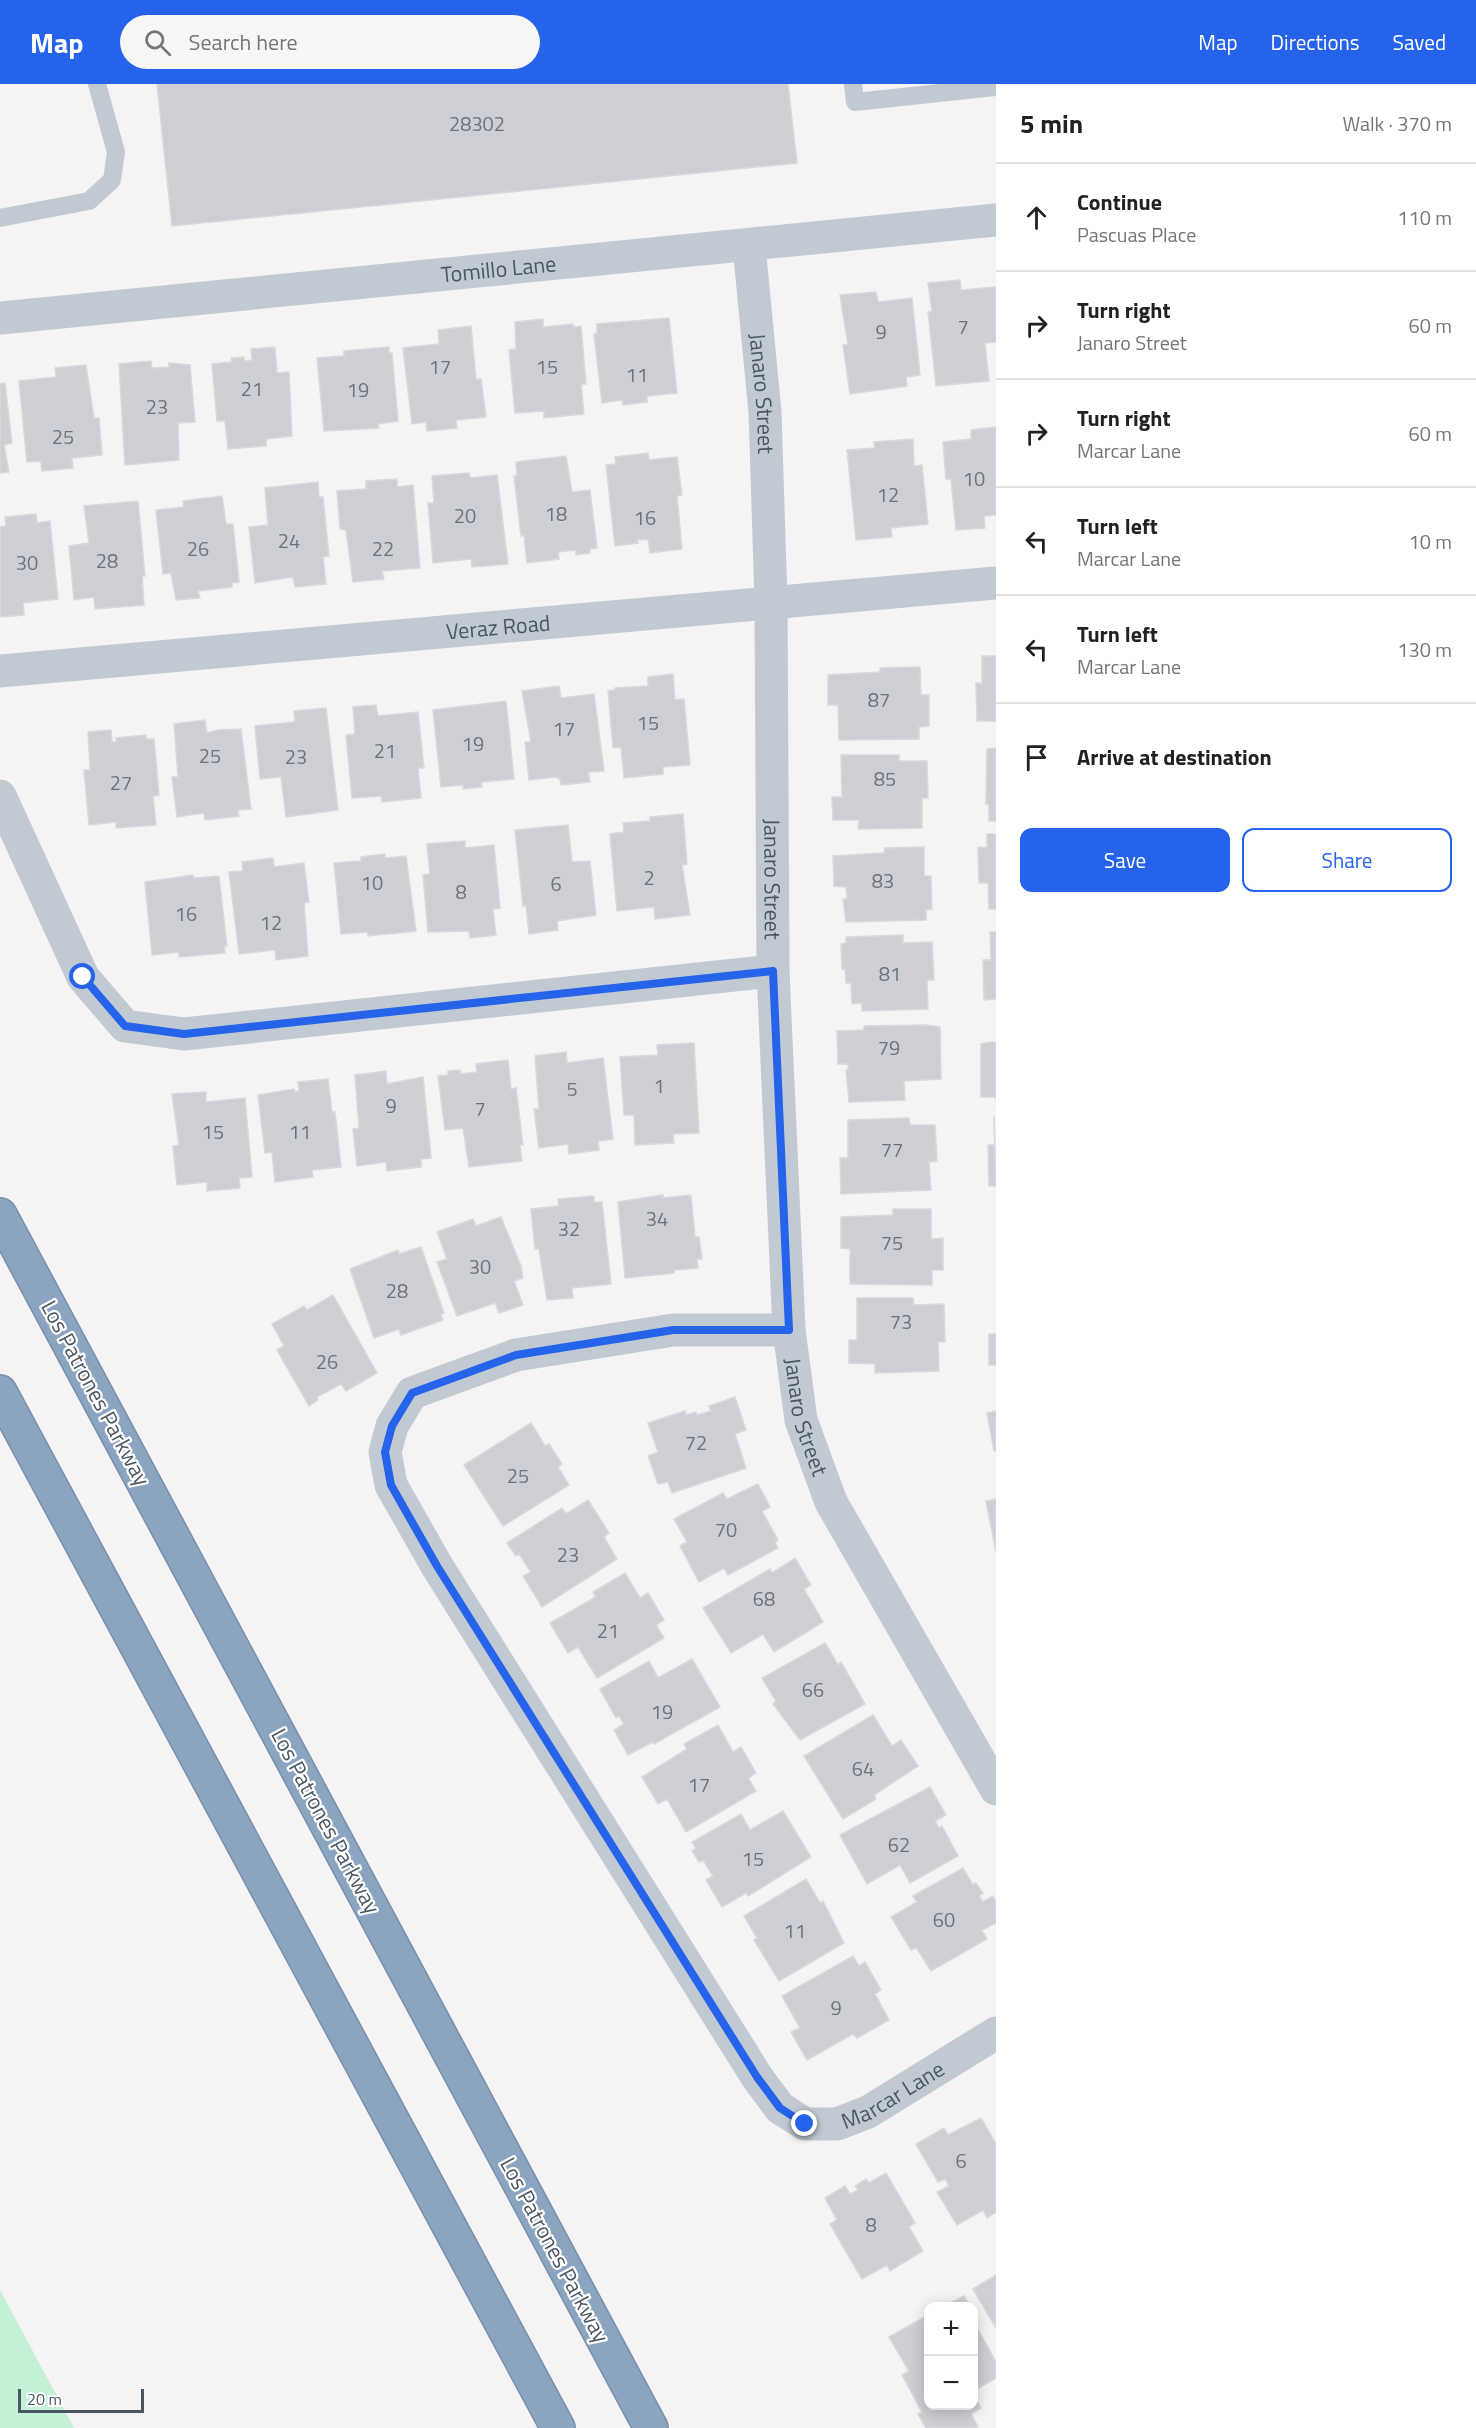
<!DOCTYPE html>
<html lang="en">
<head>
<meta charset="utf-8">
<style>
	body { margin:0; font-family:"Titillium Web",sans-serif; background:#f6f6f6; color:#202124 }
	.controls { position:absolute; right:18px; bottom:18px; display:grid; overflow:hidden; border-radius:12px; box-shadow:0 3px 15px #0003 }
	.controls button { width:54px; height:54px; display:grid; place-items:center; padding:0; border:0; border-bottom:2px solid #e0e0e0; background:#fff; color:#202124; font:30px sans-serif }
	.scale { position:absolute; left:18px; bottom:15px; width:126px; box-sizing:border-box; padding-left:6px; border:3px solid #4a5661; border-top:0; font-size:16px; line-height:21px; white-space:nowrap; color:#4a5661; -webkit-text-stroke:4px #fff; paint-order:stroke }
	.stop { position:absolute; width:18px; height:18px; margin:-14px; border:4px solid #2563eb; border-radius:50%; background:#fff }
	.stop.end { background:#2563eb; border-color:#fff; box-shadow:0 2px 6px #0008 }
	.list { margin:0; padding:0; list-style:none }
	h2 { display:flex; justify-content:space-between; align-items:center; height:78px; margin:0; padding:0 24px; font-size:26px }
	h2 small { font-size:20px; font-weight:400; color:#757577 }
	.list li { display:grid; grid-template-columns:39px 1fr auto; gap:18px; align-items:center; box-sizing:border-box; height:108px; padding:0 24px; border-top:2px solid #e0e0e0 }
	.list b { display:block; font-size:22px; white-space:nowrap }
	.list p { margin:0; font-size:20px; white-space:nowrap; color:#757577 }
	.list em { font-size:20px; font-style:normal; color:#757577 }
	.actions { display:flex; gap:12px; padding:18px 24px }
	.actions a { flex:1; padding:14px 0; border:2px solid #2563eb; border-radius:12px; text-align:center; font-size:21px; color:#2563eb }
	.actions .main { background:#2563eb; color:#fff }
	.icon { flex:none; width:33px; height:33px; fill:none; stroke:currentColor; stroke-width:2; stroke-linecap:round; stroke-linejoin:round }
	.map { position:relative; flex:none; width:996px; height:2344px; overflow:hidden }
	header { display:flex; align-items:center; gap:36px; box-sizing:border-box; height:84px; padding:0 30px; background:#2563eb; color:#fff }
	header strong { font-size:28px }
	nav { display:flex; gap:33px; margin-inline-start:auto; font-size:21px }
	.search { width:420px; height:54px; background:#f6f6f6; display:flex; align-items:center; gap:15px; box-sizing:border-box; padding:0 21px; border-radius:33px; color:#757577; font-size:22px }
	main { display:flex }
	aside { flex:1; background:#fff }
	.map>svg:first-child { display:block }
</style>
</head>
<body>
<header>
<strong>Map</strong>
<div class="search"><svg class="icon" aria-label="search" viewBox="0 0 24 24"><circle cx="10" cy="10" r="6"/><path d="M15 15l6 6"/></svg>Search here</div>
<nav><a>Map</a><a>Directions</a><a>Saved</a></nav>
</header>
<main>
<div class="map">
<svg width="996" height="2344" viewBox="0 0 996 2344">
	<rect width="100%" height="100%" fill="#f5f3f3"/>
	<polygon fill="#c3f1d5" points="0,2206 74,2344 0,2344"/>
	<g fill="#cdcfd5" stroke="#d7d9de" stroke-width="1.5">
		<polygon points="157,0 788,0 797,79 172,142"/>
		<polygon points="960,196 961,206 996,203 996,258 985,259 989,297 936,302 928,228 932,228 928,199"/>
		<polygon points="876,208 878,218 912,214 920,291 906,293 907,302 850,310 843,261 848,261 840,211"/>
		<polygon points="669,234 677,309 647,312 647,318 623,321 622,316 602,319 594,250 597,250 597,240"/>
		<polygon points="543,235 543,243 573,240 573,243 581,242 586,300 581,300 584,330 544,334 544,327 515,329 509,266 516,265 515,238"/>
		<polygon points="471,242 476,296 481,295 486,333 456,336 457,344 427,347 426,338 412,340 403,264 439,260 438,246"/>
		<polygon points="275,263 277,289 289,288 292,352 266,355 266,362 228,365 225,337 217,337 212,280 232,278 231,274 244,273 244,277 252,276 251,265"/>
		<polygon points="389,263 389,269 392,269 398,337 378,340 379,344 324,347 317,274 344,272 344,267"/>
		<polygon points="151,277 152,284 169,283 169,279 190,281 195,338 178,339 179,376 125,381 119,280"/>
		<polygon points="86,281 94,334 99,334 102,371 72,374 73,384 42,387 41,377 27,378 19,297 56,293 55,284"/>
		<polygon points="5,299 12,359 4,361 9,388 0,389 0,300"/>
		<polygon points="996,343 996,431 984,432 985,444 956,446 951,395 946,395 943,358 971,355 971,346"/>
		<polygon points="913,355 914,382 922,381 928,440 891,444 892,453 856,456 847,366 875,364 874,358"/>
		<polygon points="648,369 649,376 677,373 682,411 677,412 682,465 650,469 648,455 637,456 638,459 615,462 606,381 616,380 615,373"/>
		<polygon points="566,372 572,408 590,406 597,464 590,465 590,469 576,471 576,466 558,468 559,475 527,479 524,451 521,452 514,392 517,392 516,378"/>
		<polygon points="469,389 470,394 497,391 508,480 472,483 471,475 433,479 428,419 434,419 432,392"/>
		<polygon points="397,395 397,403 413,401 420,484 382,487 384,495 353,498 346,446 340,445 337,407 366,405 366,397"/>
		<polygon points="318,398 319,413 323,413 329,472 323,473 326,500 295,503 293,493 255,499 249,443 268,441 265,404"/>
		<polygon points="222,412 226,440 233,440 239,498 232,499 232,503 198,507 200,514 176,516 171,489 163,490 156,426 184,423 183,417"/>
		<polygon points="138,417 145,492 142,492 144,521 95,525 94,513 74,516 69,462 89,459 84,422"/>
		<polygon points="36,430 37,439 50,437 58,515 23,519 24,531 0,533 0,443 6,442 5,433"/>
		<polygon points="982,572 996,572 996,637 977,637 976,599 982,600"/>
		<polygon points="920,583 921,611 929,611 929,642 919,643 919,655 839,656 838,621 828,621 828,591 880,588 880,584"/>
		<polygon points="673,590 675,616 684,615 690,681 663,683 663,690 624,694 621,663 613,664 608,607 615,606 615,604 648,602 648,593"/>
		<polygon points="559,602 561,614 594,610 604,687 588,688 590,698 561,701 560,695 556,693 529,696 525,658 531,658 522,607"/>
		<polygon points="506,617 514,695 481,698 482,703 463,705 463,701 441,703 433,626"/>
		<polygon points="376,621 378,632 418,628 424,684 418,684 421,714 382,718 381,712 352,714 346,651 355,650 353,623"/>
		<polygon points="326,624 338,726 286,733 281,693 260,695 255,642 295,638 294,627"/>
		<polygon points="205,636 207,649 218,646 241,645 251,725 238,726 239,732 205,736 204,729 177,733 172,693 178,693 174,640"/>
		<polygon points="111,646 112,658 117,658 116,654 146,651 146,655 154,655 159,711 153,712 156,741 116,744 116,738 89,741 84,686 90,686 88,648"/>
		<polygon points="996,664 996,737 989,737 989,720 986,720 987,665"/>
		<polygon points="841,671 899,671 899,677 927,677 928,714 922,714 922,744 858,745 859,736 833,736 832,713 842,713"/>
		<polygon points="683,730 687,780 682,781 690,831 655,835 654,823 617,827 610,750 624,748 623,739 650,737 650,733"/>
		<polygon points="568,741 572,778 590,777 596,831 557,837 558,846 529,850 526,821 523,822 515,746"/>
		<polygon points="987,750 996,750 996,825 989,825 988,799 979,799 978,763 987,764"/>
		<polygon points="465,757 465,764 494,761 500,824 493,825 496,851 470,854 469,847 428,848 423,791 430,790 427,760"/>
		<polygon points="924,763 924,792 931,792 932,825 926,826 926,836 846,838 843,815 847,815 846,803 834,802 833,772 884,769 885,764"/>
		<polygon points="385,770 385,774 406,772 416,847 368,852 368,848 341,850 334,779 361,777 361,773"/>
		<polygon points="273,774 274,783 304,779 309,818 304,819 308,872 276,876 275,866 239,870 229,788 243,787 242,778"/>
		<polygon points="193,791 194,794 219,792 227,862 224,862 225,869 179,873 179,868 152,871 145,798"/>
		<polygon points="990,848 996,848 996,915 984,916 983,876 991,876"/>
		<polygon points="903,851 903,859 932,858 934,896 927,896 928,925 862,927 862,919 852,920 851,899 846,899 845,885 842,885 841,860 846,859 846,853"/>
		<polygon points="925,941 940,943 941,995 904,997 905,1016 849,1018 846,986 848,986 848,980 838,980 837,947 864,946 864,942"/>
		<polygon points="992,958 996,958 996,1016 996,1013 981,1013 981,960"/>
		<polygon points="694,959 699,1049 673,1050 674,1059 635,1061 634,1031 624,1031 620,973 658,971 657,961"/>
		<polygon points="566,968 567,979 603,974 613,1055 598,1057 599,1066 569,1070 568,1060 539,1064 534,1025 539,1025 535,972"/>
		<polygon points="508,976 511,1005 516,1004 523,1061 520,1061 522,1077 469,1083 463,1044 445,1046 438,992 448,991 448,987 460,986 461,990 477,988 476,980"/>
		<polygon points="386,987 387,1000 423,993 431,1074 421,1075 421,1083 387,1087 386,1078 357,1082 353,1045 359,1044 355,991"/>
		<polygon points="328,995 332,1028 335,1028 341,1083 312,1086 313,1093 275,1098 272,1068 265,1069 258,1011 294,1005 295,1008 299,1007 298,998"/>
		<polygon points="206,1008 206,1018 245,1014 252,1093 239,1094 240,1104 207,1107 207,1098 177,1101 173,1062 179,1061 172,1010"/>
		<polygon points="994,1032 996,1102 989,1102 988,1061 995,1061"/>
		<polygon points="909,1034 910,1041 935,1041 937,1077 929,1078 931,1106 841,1110 840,1074 848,1074 848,1036"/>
		<polygon points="663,1111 663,1114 691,1111 695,1153 699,1153 702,1175 697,1175 698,1184 674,1186 674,1189 625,1194 618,1118"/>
		<polygon points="594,1112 594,1118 602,1118 611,1200 572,1204 573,1214 547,1216 539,1165 535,1165 531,1125 559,1122 558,1115"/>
		<polygon points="893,1125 931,1125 931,1155 943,1154 943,1186 932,1186 932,1201 850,1200 850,1165 841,1164 841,1133 893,1131"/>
		<polygon points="501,1133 521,1182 523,1194 514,1197 523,1221 499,1229 495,1219 457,1232 437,1178 447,1175 437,1148 473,1135 476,1142"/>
		<polygon points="421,1163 444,1229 441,1230 443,1236 401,1251 399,1245 374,1254 350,1185 398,1166 399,1170"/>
		<polygon points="333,1211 377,1289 346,1307 341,1300 317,1313 318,1316 309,1322 277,1266 284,1262 272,1240 304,1222 307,1226"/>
		<polygon points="857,1214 913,1214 914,1221 944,1220 945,1258 938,1258 939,1287 875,1289 875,1280 849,1279 849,1256 857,1256"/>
		<rect x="989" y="1250" width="7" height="31"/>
		<polygon points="735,1313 746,1346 735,1350 746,1384 672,1409 668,1398 658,1400 648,1372 658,1368 648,1339 685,1327 686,1331 696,1328 697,1331 711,1327 709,1322"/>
		<polygon points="996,1327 996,1367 994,1367 987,1329"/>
		<polygon points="531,1339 545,1362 549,1360 562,1380 558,1383 569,1401 503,1442 464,1381"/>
		<polygon points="758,1400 770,1423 762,1427 778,1456 775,1458 778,1464 728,1491 724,1484 699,1498 680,1462 687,1458 674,1435 723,1409 727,1415"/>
		<polygon points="996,1415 996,1468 986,1417"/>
		<polygon points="588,1416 609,1449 604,1453 617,1475 542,1523 523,1492 531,1488 519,1470 516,1472 507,1459 562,1424 566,1430"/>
		<polygon points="795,1474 811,1501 804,1505 823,1538 774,1568 763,1550 731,1569 703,1524 770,1485 772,1489"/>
		<polygon points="625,1489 640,1514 648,1509 664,1536 656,1541 664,1554 597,1594 578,1563 568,1569 550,1539 596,1513 593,1508"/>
		<polygon points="825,1559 838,1581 841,1578 865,1620 800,1656 773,1620 776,1617 762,1594"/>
		<polygon points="692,1575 720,1623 654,1660 653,1658 628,1671 614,1646 624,1640 619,1632 616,1634 600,1605 649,1577 658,1594"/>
		<polygon points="873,1631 892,1662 901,1656 918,1682 874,1711 876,1715 843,1735 804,1672"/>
		<polygon points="718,1641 733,1668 741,1663 756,1689 748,1694 756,1707 686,1748 667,1715 658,1720 642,1693 687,1665 684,1660"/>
		<polygon points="930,1703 946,1731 935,1737 939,1744 942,1742 958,1772 910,1799 900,1781 867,1800 840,1751"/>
		<polygon points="783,1727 811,1773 748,1812 746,1809 722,1823 706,1796 713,1792 703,1776 699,1778 692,1767 696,1764 692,1758 741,1730 750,1746"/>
		<polygon points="963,1784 973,1801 976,1799 983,1809 979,1812 983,1818 993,1812 996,1818 996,1839 982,1846 987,1855 931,1887 916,1863 911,1866 891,1833 917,1818 913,1812"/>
		<polygon points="806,1795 820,1819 823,1817 844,1859 779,1897 754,1856 757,1854 744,1832"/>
		<polygon points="853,1872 859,1882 865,1878 881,1906 875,1910 889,1936 857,1954 853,1950 807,1976 791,1948 800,1944 782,1912"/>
		<polygon points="981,2034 996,2060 996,2128 987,2134 983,2126 957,2141 937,2108 949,2102 945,2095 938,2098 916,2060 944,2044 948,2051"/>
		<polygon points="886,2089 915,2139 909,2143 923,2167 890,2187 887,2181 862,2195 830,2140 837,2136 825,2114 845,2102 850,2110 858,2106 855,2102 866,2095 869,2099"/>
		<polygon points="996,2191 996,2244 973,2205"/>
		<polygon points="964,2212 970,2222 944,2222"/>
		<polygon points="928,2231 928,2322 974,2322 974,2311 981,2324 971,2330 978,2343 976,2344 926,2344 918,2330 922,2328 902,2291 909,2287 889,2253"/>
		<polygon points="974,2238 996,2278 996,2294 974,2307"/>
	</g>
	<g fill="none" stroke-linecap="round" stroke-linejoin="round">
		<g stroke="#7690ad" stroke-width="36">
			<g id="highway">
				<polyline points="0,1131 651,2344"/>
				<polyline points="0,1308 558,2344"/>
			</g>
		</g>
		<g stroke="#c1cad2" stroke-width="18">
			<polyline points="853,0 855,18 996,3"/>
			<polyline points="0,134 89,117 112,96 116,68 97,0"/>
		</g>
		<g stroke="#c1cad2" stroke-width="33">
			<path id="s1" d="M 749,162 L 765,328 L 771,517 L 773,887 L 789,1246 L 801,1336 L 831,1418 L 996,1705"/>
			<path id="s2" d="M 0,234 L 996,136"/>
			<path id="s3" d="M 0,587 L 996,499"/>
			<polyline points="0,712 83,893 125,942 184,950 773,887"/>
			<path id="s4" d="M 789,1246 L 673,1246 L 516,1271 L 412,1309 L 392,1342 L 385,1368 L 391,1401 L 437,1482 L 757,1993 L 780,2024 L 805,2040 L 837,2040 L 868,2028 L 996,1949"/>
		</g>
		<use href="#highway" stroke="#8ba5c1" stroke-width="33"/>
	</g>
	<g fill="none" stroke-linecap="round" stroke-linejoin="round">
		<polyline stroke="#2563eb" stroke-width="8" points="83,893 125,942 184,950 773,887 789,1246 673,1246 516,1271 412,1309 392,1342 385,1368 391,1401 437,1482 757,1993 780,2024 805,2040"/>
	</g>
	<g text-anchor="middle" stroke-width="4.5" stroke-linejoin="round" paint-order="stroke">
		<g font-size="20" fill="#6b747e">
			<text x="477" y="47">28302</text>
			<text x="963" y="250">7</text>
			<text x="881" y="255">9</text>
			<text x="440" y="290">17</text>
			<text x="547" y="290">15</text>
			<text x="637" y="298">11</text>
			<text x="252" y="312">21</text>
			<text x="358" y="313">19</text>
			<text x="157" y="330">23</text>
			<text x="63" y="360">25</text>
			<text x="974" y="402">10</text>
			<text x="888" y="418">12</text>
			<text x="556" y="437">18</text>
			<text x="465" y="439">20</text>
			<text x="645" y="441">16</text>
			<text x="289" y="464">24</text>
			<text x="198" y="472">26</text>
			<text x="383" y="472">22</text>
			<text x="107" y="484">28</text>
			<text x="27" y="486">30</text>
			<text x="879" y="623">87</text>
			<text x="648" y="646">15</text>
			<text x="564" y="652">17</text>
			<text x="473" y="667">19</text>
			<text x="385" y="674">21</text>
			<text x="210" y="679">25</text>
			<text x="296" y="680">23</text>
			<text x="885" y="702">85</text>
			<text x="121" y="706">27</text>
			<text x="649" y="801">2</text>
			<text x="883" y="804">83</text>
			<text x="372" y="806">10</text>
			<text x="556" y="807">6</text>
			<text x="461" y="815">8</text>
			<text x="186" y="837">16</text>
			<text x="271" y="846">12</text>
			<text x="890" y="897">81</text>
			<text x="889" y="971">79</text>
			<text x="659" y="1009">1</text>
			<text x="572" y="1012">5</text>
			<text x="391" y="1029">9</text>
			<text x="480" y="1032">7</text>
			<text x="213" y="1055">15</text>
			<text x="300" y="1055">11</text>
			<text x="892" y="1073">77</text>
			<text x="657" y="1142">34</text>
			<text x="569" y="1152">32</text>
			<text x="892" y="1166">75</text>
			<text x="480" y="1190">30</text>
			<text x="397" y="1214">28</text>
			<text x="901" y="1245">73</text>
			<text x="327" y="1285">26</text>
			<text x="696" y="1366">72</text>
			<text x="518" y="1399">25</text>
			<text x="726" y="1453">70</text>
			<text x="568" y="1478">23</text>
			<text x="764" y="1522">68</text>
			<text x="608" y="1554">21</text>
			<text x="813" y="1613">66</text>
			<text x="662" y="1635">19</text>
			<text x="863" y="1692">64</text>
			<text x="699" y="1708">17</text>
			<text x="899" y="1768">62</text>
			<text x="753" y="1782">15</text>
			<text x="944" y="1843">60</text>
			<text x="795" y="1854">11</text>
			<text x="836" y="1931">9</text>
			<text x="961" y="2084">6</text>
			<text x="871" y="2148">8</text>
		</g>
		<g font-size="22" fill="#4a5661" stroke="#fff">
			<text dy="8" stroke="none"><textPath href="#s2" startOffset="501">Tomillo Lane</textPath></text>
			<text dy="8" stroke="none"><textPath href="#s1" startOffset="148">Janaro Street</textPath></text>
			<text dy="8" stroke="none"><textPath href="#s3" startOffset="500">Veraz Road</textPath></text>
			<text dy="8" stroke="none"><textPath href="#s1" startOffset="634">Janaro Street</textPath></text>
			<text transform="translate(96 1309) rotate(62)" y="8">Los Patrones Parkway</text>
			<text dy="8" stroke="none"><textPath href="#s1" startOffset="1174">Janaro Street</textPath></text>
			<text transform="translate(326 1737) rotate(62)" y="8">Los Patrones Parkway</text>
			<text dy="8" stroke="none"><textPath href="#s4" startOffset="1344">Marcar Lane</textPath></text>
			<text transform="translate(555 2166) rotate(62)" y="8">Los Patrones Parkway</text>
		</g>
	</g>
</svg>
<div class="controls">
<button>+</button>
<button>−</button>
</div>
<div class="scale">20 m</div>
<div class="stop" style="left:83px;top:893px"></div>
<div class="stop end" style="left:805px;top:2040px"></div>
</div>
<aside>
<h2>5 min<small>Walk · 370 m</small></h2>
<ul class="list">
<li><svg class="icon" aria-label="ahead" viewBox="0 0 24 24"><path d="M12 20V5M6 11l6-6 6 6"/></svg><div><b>Continue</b><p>Pascuas Place</p></div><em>110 m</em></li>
<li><svg class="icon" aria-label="right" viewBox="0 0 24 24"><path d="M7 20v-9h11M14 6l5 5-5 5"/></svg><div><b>Turn right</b><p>Janaro Street</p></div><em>60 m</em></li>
<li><svg class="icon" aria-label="right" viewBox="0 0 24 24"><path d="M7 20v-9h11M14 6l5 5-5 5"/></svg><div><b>Turn right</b><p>Marcar Lane</p></div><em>60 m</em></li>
<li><svg class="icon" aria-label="left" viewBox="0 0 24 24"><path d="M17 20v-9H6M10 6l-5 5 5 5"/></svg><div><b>Turn left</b><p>Marcar Lane</p></div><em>10 m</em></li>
<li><svg class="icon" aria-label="left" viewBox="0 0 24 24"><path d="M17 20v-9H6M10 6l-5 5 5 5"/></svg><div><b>Turn left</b><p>Marcar Lane</p></div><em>130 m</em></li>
<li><svg class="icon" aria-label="arrive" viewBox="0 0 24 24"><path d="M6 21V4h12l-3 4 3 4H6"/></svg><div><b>Arrive at destination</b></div></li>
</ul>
<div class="actions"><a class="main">Save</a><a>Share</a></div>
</aside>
</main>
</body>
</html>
